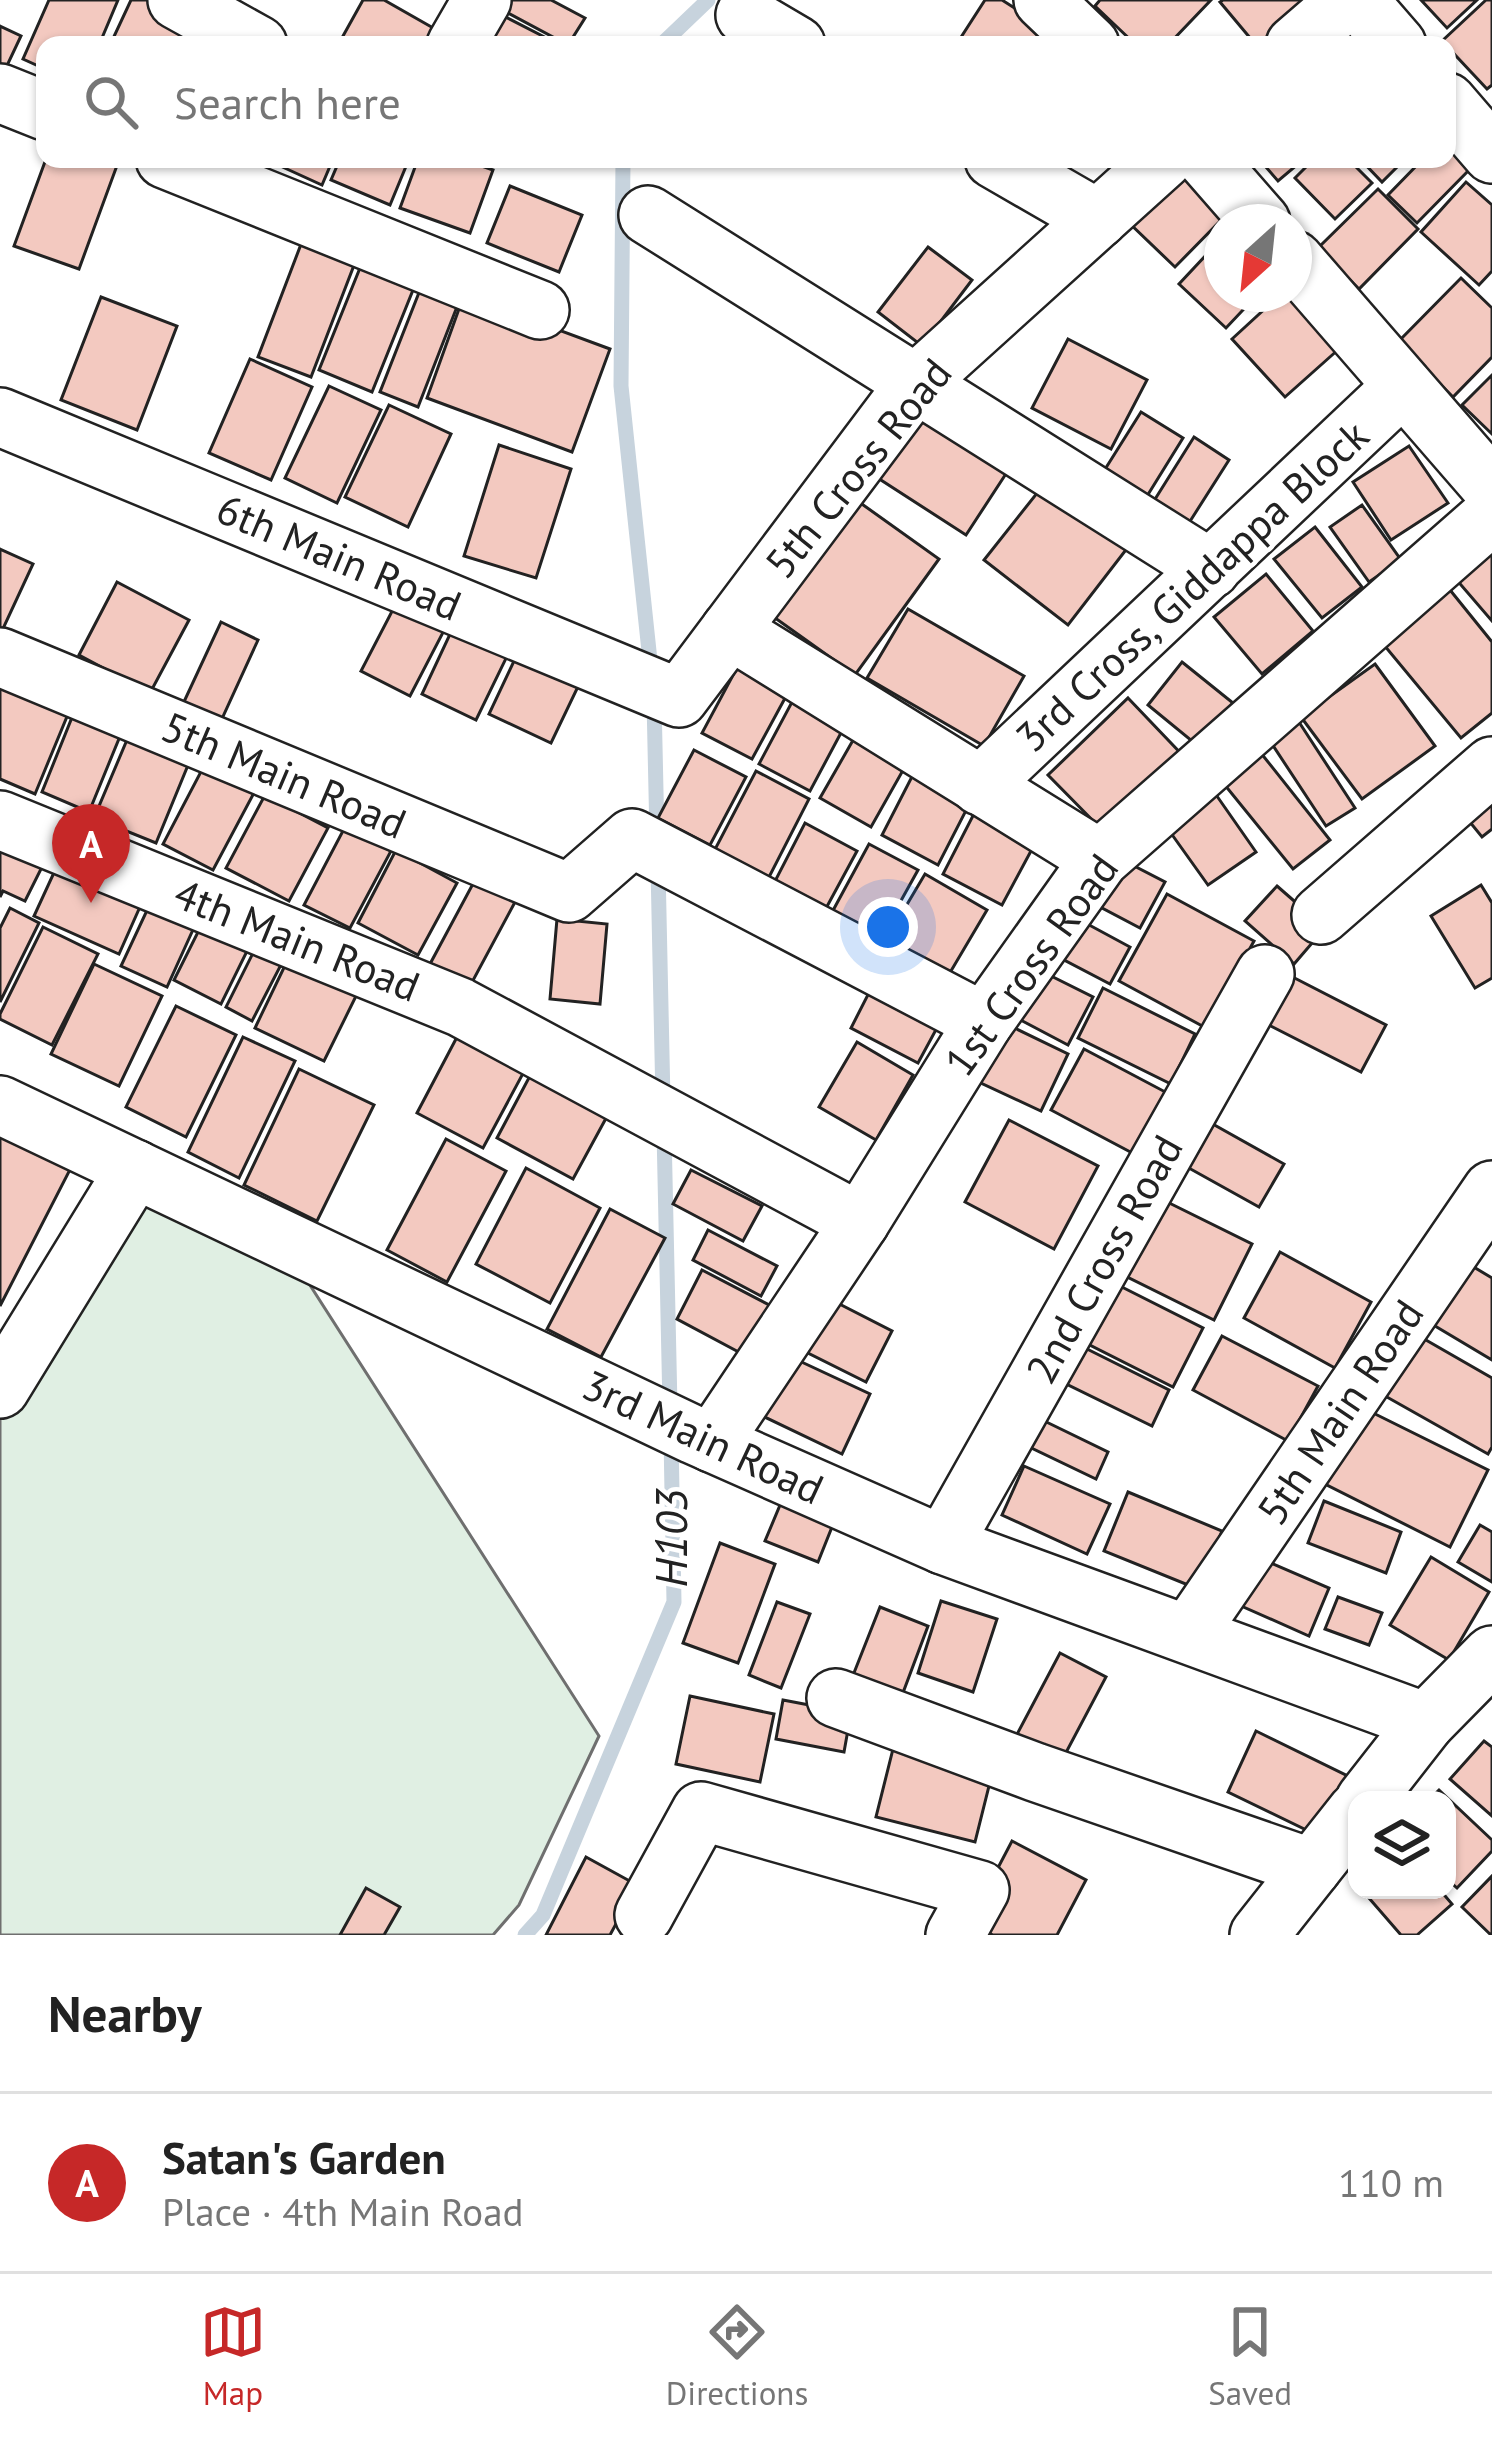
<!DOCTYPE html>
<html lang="en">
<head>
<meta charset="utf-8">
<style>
	body { margin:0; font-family:"PT Sans",sans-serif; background:#f6f6f6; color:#222 }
	.controls { position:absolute; right:36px; bottom:36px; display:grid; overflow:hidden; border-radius:24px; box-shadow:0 3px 9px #0004 }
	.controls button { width:108px; height:108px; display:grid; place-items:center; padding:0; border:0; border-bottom:3px solid #e0e0e0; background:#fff; color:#222; font:60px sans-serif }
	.compass { position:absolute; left:1204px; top:204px; width:108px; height:108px; border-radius:50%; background:#fff; box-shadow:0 3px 9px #0004; rotate:207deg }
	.you { position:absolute; left:888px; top:927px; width:42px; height:42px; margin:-30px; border:9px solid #fff; border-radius:50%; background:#1a73e8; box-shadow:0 0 0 18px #1a73e833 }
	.badge { display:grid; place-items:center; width:78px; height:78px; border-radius:50%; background:#c62828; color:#fff; font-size:39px; font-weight:700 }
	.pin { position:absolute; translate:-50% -99px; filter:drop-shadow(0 3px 6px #0008) }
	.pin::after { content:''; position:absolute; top:63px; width:42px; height:36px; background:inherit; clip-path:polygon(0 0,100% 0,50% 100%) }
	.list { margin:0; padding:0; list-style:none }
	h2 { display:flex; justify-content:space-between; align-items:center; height:156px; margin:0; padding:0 48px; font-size:51px }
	h2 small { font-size:39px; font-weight:400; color:#767676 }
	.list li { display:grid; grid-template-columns:78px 1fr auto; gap:36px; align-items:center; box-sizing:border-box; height:180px; padding:0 48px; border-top:3px solid #e0e0e0 }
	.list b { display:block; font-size:45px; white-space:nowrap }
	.list p { margin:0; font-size:39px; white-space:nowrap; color:#767676 }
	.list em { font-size:39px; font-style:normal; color:#767676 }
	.icon { flex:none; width:66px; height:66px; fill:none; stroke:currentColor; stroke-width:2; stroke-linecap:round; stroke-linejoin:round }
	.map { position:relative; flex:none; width:1492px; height:1935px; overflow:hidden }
	.search { position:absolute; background:#fff; box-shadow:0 3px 9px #0004; left:36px; right:36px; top:36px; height:132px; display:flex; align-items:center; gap:30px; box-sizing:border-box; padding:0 42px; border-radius:24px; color:#767676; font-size:45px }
	.sheet { height:336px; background:#fff }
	nav { display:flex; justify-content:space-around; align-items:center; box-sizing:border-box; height:168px; border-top:3px solid #e0e0e0; background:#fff; font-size:33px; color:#767676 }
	nav a { display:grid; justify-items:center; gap:6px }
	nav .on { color:#c62828 }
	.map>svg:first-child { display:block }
</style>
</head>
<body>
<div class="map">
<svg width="1492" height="1935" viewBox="0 0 1492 1935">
	<rect width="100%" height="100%" fill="#fff"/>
	<polygon fill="#e0efe3" stroke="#6f6f6f" stroke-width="3" points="139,1185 299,1268 599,1736 519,1905 493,1935 0,1935 0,1397"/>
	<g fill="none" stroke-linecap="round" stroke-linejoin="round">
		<g stroke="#c7d3dd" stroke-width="15">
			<polyline points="661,45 708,0"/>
			<polyline points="623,159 621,386 651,670"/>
			<polyline points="654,700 657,837"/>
			<polyline points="658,867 663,1101"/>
			<polyline points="664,1131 670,1407"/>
			<polyline points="525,1935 543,1915 674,1602 671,1437"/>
		</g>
	</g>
	<g fill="#f3c9c0" stroke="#222" stroke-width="3">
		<polygon points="49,0 118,0 99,45 45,45 45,69 23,59"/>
		<polygon points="131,0 158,0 205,22 194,45 110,45"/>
		<polygon points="363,0 384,0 442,33 435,45 338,45"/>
		<polygon points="496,0 551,0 585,18 568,45 493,5"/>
		<polygon points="985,0 1002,0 1072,45 956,45"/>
		<polygon points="1100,0 1211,0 1168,45 1136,45 1095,6"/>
		<polygon points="1223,0 1317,0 1262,45 1256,45 1220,2"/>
		<polygon points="1421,0 1477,0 1447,28"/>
		<polygon points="1486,0 1492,0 1492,85 1487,89 1442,41"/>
		<polygon points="488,8 560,45 472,45"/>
		<polygon points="0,26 21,36 4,72 0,70"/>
		<polygon points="1447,146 1470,169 1417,223 1388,195 1423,159 1447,159"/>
		<polygon points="46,159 119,160 79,269 14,246"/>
		<polygon points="265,159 333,159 322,185"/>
		<polygon points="340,159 409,159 390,205 331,180"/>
		<polygon points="418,159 462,159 493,170 470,233 400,208"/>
		<polygon points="1259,159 1304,159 1278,181"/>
		<polygon points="1314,159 1348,159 1372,183 1335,219 1295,178"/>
		<polygon points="1360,159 1405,159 1382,182"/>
		<polygon points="1177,166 1226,215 1175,267 1125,219"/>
		<polygon points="1466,182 1492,205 1492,271 1479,285 1421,232"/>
		<polygon points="510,186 582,215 559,272 487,243"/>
		<polygon points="1378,189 1418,229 1359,289 1318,248"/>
		<polygon points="1222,238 1222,294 1258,294 1226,328 1179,284"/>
		<polygon points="303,239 356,260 311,377 258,357"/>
		<polygon points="928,247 972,280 922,346 878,312"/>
		<polygon points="364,258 417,280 372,392 319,370"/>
		<polygon points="1461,278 1492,308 1492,357 1453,397 1398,342"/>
		<polygon points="422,285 460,299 418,407 380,392"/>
		<polygon points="1281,294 1292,294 1340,348 1285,397 1232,339"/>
		<polygon points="464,295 610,349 572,452 427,398"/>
		<polygon points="101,297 177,326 137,430 61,400"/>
		<polygon points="1068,339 1147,380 1111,449 1032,408"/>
		<polygon points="250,359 312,387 271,480 209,453"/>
		<polygon points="1492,375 1492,434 1462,405"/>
		<polygon points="329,386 381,410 337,503 285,478"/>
		<polygon points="914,399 1013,463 966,535 867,471"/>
		<polygon points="389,405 451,434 408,527 345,497"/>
		<polygon points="1141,412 1183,438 1139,509 1097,482"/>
		<polygon points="1194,437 1229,460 1187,526 1152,504"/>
		<polygon points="499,445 571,469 536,578 464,556"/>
		<polygon points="1409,446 1448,503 1391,540 1353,482"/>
		<polygon points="1049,478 1132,542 1068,625 984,560"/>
		<polygon points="845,492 939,559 855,675 761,608"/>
		<polygon points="1362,505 1401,560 1369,582 1330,527"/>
		<polygon points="1315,527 1362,587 1322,618 1274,559"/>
		<polygon points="1492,547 1492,621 1455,578"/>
		<polygon points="0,549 33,564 0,635"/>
		<polygon points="1266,574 1313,631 1262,674 1214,617"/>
		<polygon points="117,582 189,620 150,693 79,655"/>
		<polygon points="1446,585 1492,642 1492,713 1461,738 1379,639"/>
		<polygon points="401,594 450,619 410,696 361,671"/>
		<polygon points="908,609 1024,676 984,746 867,678"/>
		<polygon points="458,617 513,644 476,720 422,694"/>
		<polygon points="221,622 258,640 220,723 182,706"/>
		<polygon points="523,642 585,672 551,743 489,714"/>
		<polygon points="747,649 797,676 752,759 702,733"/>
		<polygon points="1182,662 1233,703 1198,746 1148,705"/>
		<polygon points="1375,664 1435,746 1362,799 1301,717"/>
		<polygon points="0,671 73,702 35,794 0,779"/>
		<polygon points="800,687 851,714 810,791 759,764"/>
		<polygon points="1128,698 1191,764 1112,840 1048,775"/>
		<polygon points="77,705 125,724 89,812 42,792"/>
		<polygon points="1297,719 1355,808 1326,826 1268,738"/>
		<polygon points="132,728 193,753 156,843 94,818"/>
		<polygon points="860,728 911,756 871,827 820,798"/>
		<polygon points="1249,738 1330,840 1293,869 1211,768"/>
		<polygon points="694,750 746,777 710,845 658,818"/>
		<polygon points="919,763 975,793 938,865 882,835"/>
		<polygon points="205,764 255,791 213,870 163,844"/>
		<polygon points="756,771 809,799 766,883 712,855"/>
		<polygon points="1492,777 1492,829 1482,837 1456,805"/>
		<polygon points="1212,789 1256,852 1208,885 1163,822"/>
		<polygon points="265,795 328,828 289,901 226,868"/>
		<polygon points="979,804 1039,836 1002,905 943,874"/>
		<polygon points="805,823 857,851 824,912 773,885"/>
		<polygon points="345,827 391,851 350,928 304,905"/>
		<polygon points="0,838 46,859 25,901 3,891 0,897"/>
		<polygon points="869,844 918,870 878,942 830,916"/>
		<polygon points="396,850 457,883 418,955 358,923"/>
		<polygon points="63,853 147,891 119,954 34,916"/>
		<polygon points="1111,854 1165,882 1140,928 1087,900"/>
		<polygon points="925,874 987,910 948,976 886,940"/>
		<polygon points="475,880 515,902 470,986 430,964"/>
		<polygon points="1481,885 1492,903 1492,978 1475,988 1431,916"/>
		<polygon points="1277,886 1325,928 1294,964 1245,921"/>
		<polygon points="156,891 201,912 167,987 121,966"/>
		<polygon points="1167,894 1254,941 1206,1028 1119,981"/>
		<polygon points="10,908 39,923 0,1002 0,928"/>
		<polygon points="1067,913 1130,947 1110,984 1047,951"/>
		<polygon points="206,916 253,939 221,1004 174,980"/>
		<polygon points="557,919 607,924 600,1004 550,999"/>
		<polygon points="43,927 98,954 52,1045 0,1019 0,1014"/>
		<polygon points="258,943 285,957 252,1021 226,1007"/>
		<polygon points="290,955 360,988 324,1061 255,1028"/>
		<polygon points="94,964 162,996 119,1086 51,1054"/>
		<polygon points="1035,968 1093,997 1068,1045 1011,1015"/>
		<polygon points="1279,970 1386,1025 1361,1072 1255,1018"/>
		<polygon points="877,977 945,1013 918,1063 851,1028"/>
		<polygon points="1103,988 1195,1034 1171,1084 1078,1038"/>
		<polygon points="176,1006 236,1035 186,1137 126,1107"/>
		<polygon points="467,1018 534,1053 483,1148 417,1113"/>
		<polygon points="996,1019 1068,1054 1041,1111 968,1077"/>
		<polygon points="243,1037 295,1061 239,1178 188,1152"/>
		<polygon points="857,1042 913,1075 876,1140 819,1107"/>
		<polygon points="1084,1049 1171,1095 1138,1156 1051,1110"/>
		<polygon points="540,1057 617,1098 573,1179 497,1138"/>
		<polygon points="299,1069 374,1105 317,1221 244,1185"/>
		<polygon points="0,1117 77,1156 0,1306"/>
		<polygon points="1202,1118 1284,1164 1259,1207 1178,1162"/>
		<polygon points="1009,1120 1098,1166 1054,1249 965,1202"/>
		<polygon points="446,1139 506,1171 447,1282 387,1250"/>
		<polygon points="526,1168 600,1208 550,1303 476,1264"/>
		<polygon points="691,1170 762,1206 743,1241 673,1204"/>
		<polygon points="1149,1193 1252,1244 1214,1320 1111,1269"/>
		<polygon points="610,1209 665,1238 601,1357 547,1329"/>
		<polygon points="708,1230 777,1266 761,1296 693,1260"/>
		<polygon points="1280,1252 1371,1302 1335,1368 1244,1318"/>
		<polygon points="1462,1260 1492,1278 1492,1360 1425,1320"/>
		<polygon points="702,1270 773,1307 748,1357 677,1319"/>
		<polygon points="1106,1279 1203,1328 1173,1387 1076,1338"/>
		<polygon points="814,1291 892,1331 866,1382 788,1343"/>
		<polygon points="1412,1332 1492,1378 1492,1447 1488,1454 1378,1392"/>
		<polygon points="1222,1336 1318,1386 1288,1441 1193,1390"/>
		<polygon points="1069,1340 1169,1390 1152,1426 1050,1376"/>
		<polygon points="778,1351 870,1394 842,1454 750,1410"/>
		<polygon points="1355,1404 1488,1470 1450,1547 1317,1480"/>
		<polygon points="1032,1415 1108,1452 1096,1479 1019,1442"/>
		<polygon points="1024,1466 1110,1504 1087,1554 1002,1515"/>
		<polygon points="788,1486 840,1507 818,1562 765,1541"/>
		<polygon points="1128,1492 1222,1531 1198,1589 1104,1551"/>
		<polygon points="1324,1501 1401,1532 1386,1573 1308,1543"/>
		<polygon points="1480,1525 1492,1532 1492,1582 1458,1562"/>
		<polygon points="720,1543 775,1564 738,1663 683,1643"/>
		<polygon points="1431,1557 1489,1592 1449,1660 1390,1625"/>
		<polygon points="1259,1558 1329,1588 1309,1636 1239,1605"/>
		<polygon points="1338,1597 1382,1613 1369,1645 1325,1629"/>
		<polygon points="941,1601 997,1619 973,1692 918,1673"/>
		<polygon points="777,1602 810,1614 781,1688 749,1675"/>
		<polygon points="880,1607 928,1626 898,1706 848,1688"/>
		<polygon points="1060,1653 1106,1677 1061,1762 1015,1738"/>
		<polygon points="690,1696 774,1714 760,1782 676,1764"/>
		<polygon points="783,1700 851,1713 844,1752 776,1739"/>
		<polygon points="1256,1731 1356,1780 1327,1840 1228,1792"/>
		<polygon points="1484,1741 1492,1747 1492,1816 1450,1779"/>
		<polygon points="893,1749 992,1774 975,1842 876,1817"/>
		<polygon points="1439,1790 1492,1840 1492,1851 1457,1888 1447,1879 1447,1800 1429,1800"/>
		<polygon points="1012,1841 1086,1880 1057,1935 993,1935 969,1923"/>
		<polygon points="586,1857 637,1885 610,1935 546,1935"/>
		<polygon points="1492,1876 1492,1935 1491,1935 1462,1907"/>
		<polygon points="366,1888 400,1907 384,1935 340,1935"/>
		<polygon points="1362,1890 1440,1890 1452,1904 1417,1935 1401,1935"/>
	</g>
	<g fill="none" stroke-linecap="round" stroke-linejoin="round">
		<g stroke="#222" stroke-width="62">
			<g id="minor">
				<polyline points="177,0 258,45"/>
				<polyline points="1043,0 1090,45"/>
				<polyline points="1358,0 1397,45"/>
				<polyline points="745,15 796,45"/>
				<polyline points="456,45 482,0"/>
				<polyline points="1295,45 1347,0"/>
				<polyline points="0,93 45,111"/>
				<polyline points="1447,102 1492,154"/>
				<polyline points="165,159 540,310"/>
				<polyline points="994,159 1098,219"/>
				<polyline points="1206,159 1261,222"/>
				<polyline points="648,215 1211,569"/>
				<polyline points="1294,260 1492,488"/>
				<polyline points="0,417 679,698 914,385 1164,159"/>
				<polyline points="730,630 1100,859"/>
				<polyline points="0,657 569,893 632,838 984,1022"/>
				<polyline points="980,786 1403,386"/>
				<polyline points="0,820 460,1007 860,1222"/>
				<polyline points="1321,915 1492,766"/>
				<polyline points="0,1105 694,1435 943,1545 1426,1722"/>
				<polyline points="0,1389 135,1169"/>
				<polyline points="712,1443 860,1222 984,1022 1100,859 1492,515"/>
				<polyline points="943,1545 1265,974"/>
				<polyline points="1189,1633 1492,1190"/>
				<polyline points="836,1698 1035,1772 1312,1868"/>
				<polyline points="1365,1800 1426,1722 1492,1655"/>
				<polyline points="644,1915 701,1811 980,1890 955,1935"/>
				<polyline points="1259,1935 1357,1811"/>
			</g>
		</g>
		<use href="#minor" stroke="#fff" stroke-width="57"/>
	</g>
	<g text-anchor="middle" stroke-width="9" stroke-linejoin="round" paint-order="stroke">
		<g font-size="42" fill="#222" stroke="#fff">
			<text transform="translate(858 468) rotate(-51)" y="15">5th Cross Road</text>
			<text transform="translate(339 557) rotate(23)" y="15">6th Main Road</text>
			<text transform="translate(1192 586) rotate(-43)" y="15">3rd Cross, Giddappa Block</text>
			<text transform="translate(284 775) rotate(23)" y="15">5th Main Road</text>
			<text transform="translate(297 940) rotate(22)" y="15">4th Main Road</text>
			<text transform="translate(1031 965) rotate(-54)" y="15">1st Cross Road</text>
			<text transform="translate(1104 1259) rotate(-61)" y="15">2nd Cross Road</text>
			<text transform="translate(1340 1412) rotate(-56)" y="15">5th Main Road</text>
			<text transform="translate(703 1437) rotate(25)" y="15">3rd Main Road</text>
		</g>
		<g font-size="45" font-style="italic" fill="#222" stroke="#fff">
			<text transform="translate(671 1538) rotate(-90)" y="16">H103</text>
		</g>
	</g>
</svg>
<div class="controls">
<button><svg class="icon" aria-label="layers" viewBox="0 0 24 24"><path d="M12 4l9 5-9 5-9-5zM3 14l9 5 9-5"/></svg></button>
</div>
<svg class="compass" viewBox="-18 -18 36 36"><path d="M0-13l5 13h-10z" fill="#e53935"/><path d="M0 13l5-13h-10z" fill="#767676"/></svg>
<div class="you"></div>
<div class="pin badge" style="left:91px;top:903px">A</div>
<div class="search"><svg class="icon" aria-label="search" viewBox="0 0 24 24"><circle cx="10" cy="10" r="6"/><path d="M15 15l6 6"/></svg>Search here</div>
</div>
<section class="sheet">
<h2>Nearby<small></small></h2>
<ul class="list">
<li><span class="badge">A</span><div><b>Satan's Garden</b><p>Place · 4th Main Road</p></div><em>110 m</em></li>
</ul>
</section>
<nav>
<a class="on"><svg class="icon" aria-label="map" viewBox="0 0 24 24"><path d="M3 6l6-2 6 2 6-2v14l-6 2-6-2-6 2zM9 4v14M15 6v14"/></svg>Map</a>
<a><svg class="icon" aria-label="directions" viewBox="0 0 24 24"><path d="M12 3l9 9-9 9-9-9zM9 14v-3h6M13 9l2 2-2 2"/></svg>Directions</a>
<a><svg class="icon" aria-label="saved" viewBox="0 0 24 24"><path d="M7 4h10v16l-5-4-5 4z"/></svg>Saved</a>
</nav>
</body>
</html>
